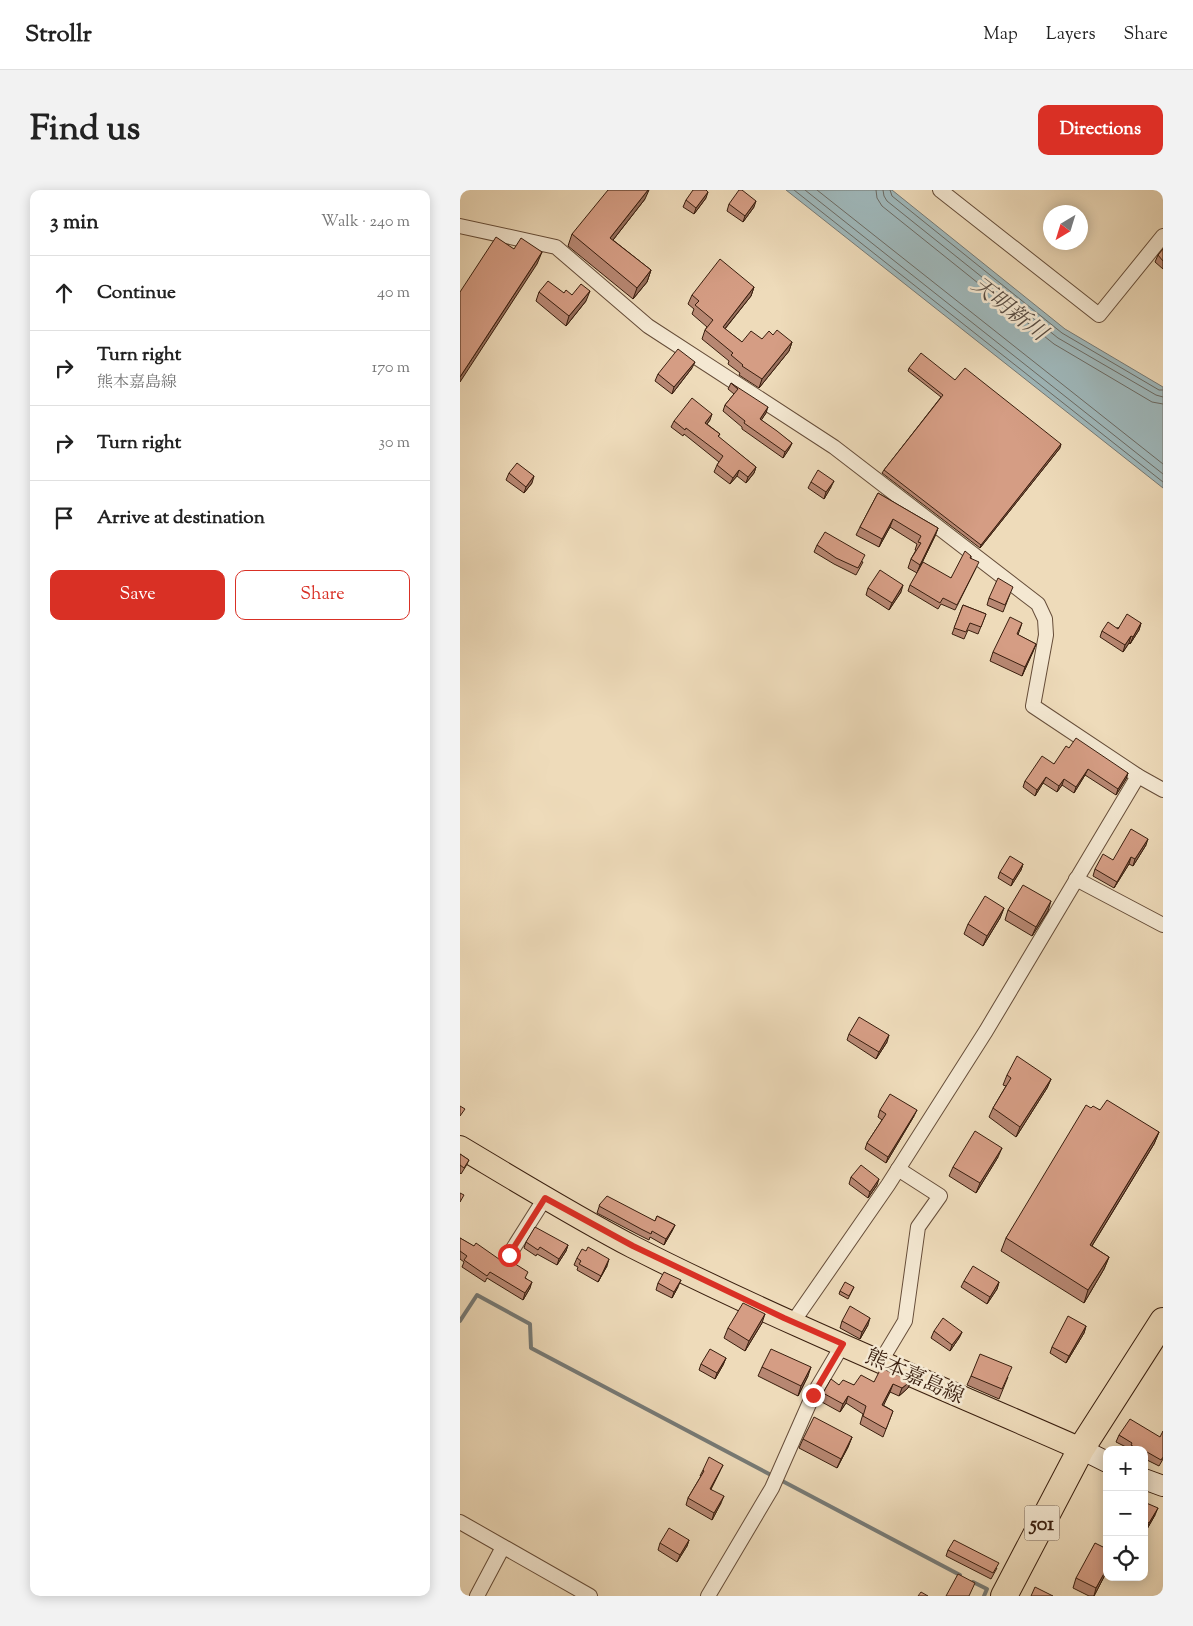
<!DOCTYPE html>
<html lang="en">
<head>
<meta charset="utf-8">
<style>
	body { margin:0; font-family:"Sorts Mill Goudy","Noto Serif JP",serif; background:#f2f2f2; color:#222 }
	.controls { position:absolute; right:15px; bottom:15px; display:grid; overflow:hidden; border-radius:10px; box-shadow:0 2px 12px #0003 }
	.controls button { width:45px; height:45px; display:grid; place-items:center; padding:0; border:0; border-bottom:1px solid #e0e0e0; background:#fff; color:#222; font:25px sans-serif }
	.compass { position:absolute; left:583px; top:15px; width:45px; height:45px; border-radius:50%; background:#fff; box-shadow:0 2px 12px #0003; rotate:218deg }
	.stop { position:absolute; width:15px; height:15px; margin:-11px; border:4px solid #d93025; border-radius:50%; background:#fff }
	.stop.end { background:#d93025; border-color:#fff; box-shadow:0 1px 5px #0008 }
	.list { margin:0; padding:0; list-style:none }
	h2 { display:flex; justify-content:space-between; align-items:center; height:65px; margin:0; padding:0 20px; font-size:21px }
	h2 small { font-size:16px; font-weight:400; color:#767676 }
	.list li { display:grid; grid-template-columns:32px 1fr auto; gap:15px; align-items:center; box-sizing:border-box; height:75px; padding:0 20px; border-top:1px solid #e0e0e0 }
	.list b { display:block; font-size:19px; white-space:nowrap }
	.list p { margin:0; font-size:16px; white-space:nowrap; color:#767676 }
	.list em { font-size:16px; font-style:normal; color:#767676 }
	.actions { display:flex; gap:10px; padding:15px 20px }
	.actions a { flex:1; padding:11px 0; border:1px solid #d93025; border-radius:10px; text-align:center; font-size:18px; color:#d93025 }
	.actions .main { background:#d93025; color:#fff }
	.icon { flex:none; width:28px; height:28px; fill:none; stroke:currentColor; stroke-width:2; stroke-linecap:round; stroke-linejoin:round }
	.map { position:relative; flex:none; width:703px; height:1406px; overflow:hidden; border-radius:10px }
	header { display:flex; align-items:center; gap:30px; box-sizing:border-box; height:70px; padding:0 25px; background:#fff; border-bottom:1px solid #e0e0e0 }
	header strong { font-size:24px }
	nav { display:flex; gap:28px; margin-inline-start:auto; font-size:18px }
	.intro { display:flex; align-items:center; justify-content:space-between; box-sizing:border-box; height:120px; padding:0 30px }
	h1 { margin:0; font-size:35px }
	.button { padding:12px 22px; border-radius:10px; background:#d93025; color:#fff; font-size:18px; font-weight:700 }
	main { display:flex; gap:30px; padding:0 30px }
	aside { flex:1; background:#fff; border-radius:10px; box-shadow:0 2px 12px #0003 }
	.map>svg:first-child { display:block }
</style>
</head>
<body>
<header>
<strong>Strollr</strong>
<nav><a>Map</a><a>Layers</a><a>Share</a></nav>
</header>
<div class="intro"><h1>Find us</h1><a class="button">Directions</a></div>
<main>
<aside>
<h2>3 min<small>Walk · 240 m</small></h2>
<ul class="list">
<li><svg class="icon" aria-label="ahead" viewBox="0 0 24 24"><path d="M12 20V5M6 11l6-6 6 6"/></svg><div><b>Continue</b></div><em>40 m</em></li>
<li><svg class="icon" aria-label="right" viewBox="0 0 24 24"><path d="M7 20v-9h11M14 6l5 5-5 5"/></svg><div><b>Turn right</b><p>熊本嘉島線</p></div><em>170 m</em></li>
<li><svg class="icon" aria-label="right" viewBox="0 0 24 24"><path d="M7 20v-9h11M14 6l5 5-5 5"/></svg><div><b>Turn right</b></div><em>30 m</em></li>
<li><svg class="icon" aria-label="arrive" viewBox="0 0 24 24"><path d="M6 21V4h12l-3 4 3 4H6"/></svg><div><b>Arrive at destination</b></div></li>
</ul>
<div class="actions"><a class="main">Save</a><a>Share</a></div>
</aside>
<div class="map">
<svg width="703" height="1406" viewBox="0 0 703 1406">
	<rect width="100%" height="100%" fill="#eedbba"/>
	<filter id="stains"><feTurbulence type="fractalNoise" baseFrequency=".004" numOctaves="4"/><feColorMatrix values="0 0 0 0 .2 0 0 0 0 .09 0 0 0 0 .02 0 0 0 .5 -.17"/></filter>
	<radialGradient id="worn" r=".72"><stop offset=".6" stop-color="#630" stop-opacity="0"/><stop offset="1" stop-color="#630" stop-opacity=".3"/></radialGradient>
	<polygon fill="#9fb8bb" stroke="#767a76" points="326,0 432,0 605,139 703,197 703,298"/>
	<g fill="none" stroke-linecap="round" stroke-linejoin="round">
		<g stroke="#6c6b64" stroke-width="1">
			<polyline points="334,0 703,292"/>
			<polyline points="345,0 703,284"/>
			<polyline points="357,0 703,274"/>
			<polyline points="416,0 417,8 422,16 594,154 692,212 703,214"/>
			<polyline points="423,0 424,6 427,11 598,148 696,205 703,207"/>
			<polyline points="430,0 432,6 602,143 699,200 703,200"/>
		</g>
		<g stroke="#767a76" stroke-width="4">
			<polyline points="0,1131 17,1105 70,1134 71,1158 500,1385"/>
			<polyline points="513,1392 527,1399 524,1406"/>
		</g>
		<g stroke="#664d39" stroke-width="16">
			<g id="street">
				<polyline points="480,0 639,125 703,46"/>
				<polyline points="0,36 96,57 188,136 374,257 578,414 585,429 586,445 573,516 678,586 703,600"/>
				<polyline points="616,689 703,735"/>
				<polyline points="49,1065 85,1008"/>
				<polyline points="333,1132 428,995 526,841 678,586"/>
				<polyline points="421,1171 445,1131 458,1037 480,1006 438,979"/>
				<polyline points="0,1332 130,1406"/>
				<polyline points="17,1406 43,1357"/>
				<polyline points="248,1406 312,1298 353,1205 383,1154"/>
			</g>
		</g>
		<g stroke="#391e0e" stroke-width="22">
			<g id="secondary">
				<polyline points="621,1259 647,1272"/>
				<polyline points="684,1289 703,1296"/>
			</g>
		</g>
		<g stroke="#391e0e" stroke-width="24">
			<path id="primary" d="M 0,957 C 57,991 114,1026 173,1057 C 319,1131 471,1193 621,1259"/>
		</g>
		<g stroke="#391e0e" stroke-width="28">
			<polyline id="highway" points="544,1406 621,1259 703,1131"/>
		</g>
		<use href="#street" stroke="#f4e8d2" stroke-width="14"/>
		<use href="#secondary" stroke="#f4e8d2" stroke-width="20"/>
		<use href="#primary" stroke="#eedbba" stroke-width="22"/>
		<use href="#highway" stroke="#eedbba" stroke-width="26"/>
	</g>
	<g fill="#b78772" stroke="#391e0e">
		<polygon points="246,8 234,24 223,17 226,10"/>
		<polygon points="185,9 153,50 191,80 187,92 173,109 108,56 112,44"/>
		<polygon points="269,14 294,17 283,32 267,21"/>
		<polygon points="703,59 703,79 695,72 698,65"/>
		<polygon points="294,97 291,106 265,139 282,152 302,149 313,145 332,152 329,161 299,198 279,185 280,183 268,174 269,171 242,149 245,140 247,137 232,124 234,119 228,114 232,105"/>
		<polygon points="79,102 112,105 126,111 106,136 76,111"/>
		<polygon points="232,178 212,204 195,191 198,184"/>
		<polygon points="449,178 495,190 600,258 520,358 422,283 424,280 481,207 448,181"/>
		<polygon points="271,193 306,223 301,230 332,253 329,259 323,268 282,239 282,237 263,221 265,215 274,204 268,199"/>
		<polygon points="250,230 247,234 260,244 258,247 296,277 294,283 286,293 277,286 270,294 254,282 257,275 259,272 224,244 223,246 211,237 214,231"/>
		<polygon points="49,283 72,293 64,303 46,290"/>
		<polygon points="351,292 371,297 364,309 348,298"/>
		<polygon points="418,303 478,338 475,346 457,383 448,378 451,369 456,360 455,360 457,354 430,337 419,357 396,345 400,337"/>
		<polygon points="357,355 403,372 396,385 374,374 354,362"/>
		<polygon points="511,366 511,368 516,378 495,420 481,414 478,419 448,401 450,395 491,388"/>
		<polygon points="408,398 441,402 429,420 406,405"/>
		<polygon points="550,404 543,422 527,415 529,408"/>
		<polygon points="503,415 526,424 518,444 508,440 504,449 492,444"/>
		<polygon points="562,433 558,445 576,454 562,486 530,471 533,462"/>
		<polygon points="681,433 679,440 670,454 669,453 663,462 640,447 642,441"/>
		<polygon points="609,558 668,583 666,589 656,605 625,585 614,603 602,595 597,602 583,593 575,606 563,597 565,591 594,574"/>
		<polygon points="686,655 673,676 669,674 654,698 633,686 635,679 653,670"/>
		<polygon points="563,674 561,680 551,696 538,688 540,682"/>
		<polygon points="544,718 540,728 523,756 504,744 508,734"/>
		<polygon points="548,720 588,721 572,746 545,730"/>
		<polygon points="389,844 427,852 416,869 387,850"/>
		<polygon points="547,885 591,889 587,898 556,947 529,927 533,918 546,896 543,895"/>
		<polygon points="631,918 640,920 699,942 694,954 632,1056 649,1067 644,1079 624,1113 541,1061 546,1048"/>
		<polygon points="420,920 454,926 426,973 405,959 407,953 422,930 418,927"/>
		<polygon points="0,964 9,970 6,976 1,984 0,983"/>
		<polygon points="538,967 516,1003 489,986 493,977"/>
		<polygon points="391,987 417,995 408,1008 389,994"/>
		<polygon points="140,1014 195,1031 197,1026 215,1035 212,1041 204,1055 190,1047 189,1050 179,1045 137,1023"/>
		<polygon points="0,1048 66,1088 70,1098 63,1110 27,1088 25,1092 2,1077 4,1072 0,1069"/>
		<polygon points="66,1052 108,1055 106,1061 97,1075 77,1064 76,1066 64,1058"/>
		<polygon points="117,1068 147,1076 138,1092 117,1080 118,1077 114,1075"/>
		<polygon points="504,1091 539,1092 537,1099 527,1114 501,1097"/>
		<polygon points="198,1093 218,1097 212,1108 196,1100"/>
		<polygon points="394,1097 388,1109 379,1104 380,1101"/>
		<polygon points="382,1131 408,1135 400,1149 380,1138"/>
		<polygon points="302,1133 285,1161 264,1148 268,1138"/>
		<polygon points="626,1136 624,1143 606,1173 590,1163 592,1157"/>
		<polygon points="474,1141 502,1142 499,1148 490,1161 471,1148"/>
		<polygon points="266,1168 263,1175 255,1189 239,1180 241,1174"/>
		<polygon points="302,1177 348,1186 338,1206 298,1186"/>
		<polygon points="511,1186 548,1187 539,1209 507,1195"/>
		<polygon points="451,1191 448,1198 439,1206 430,1202 423,1215 433,1221 423,1247 400,1234 403,1224 386,1213 380,1222 360,1211 363,1203 379,1195 394,1195 414,1192"/>
		<polygon points="659,1245 703,1269 699,1276 685,1269 684,1270 684,1260 669,1260 670,1259 656,1252"/>
		<polygon points="392,1247 388,1257 377,1278 339,1258 343,1249"/>
		<polygon points="243,1280 260,1281 251,1299 261,1313 252,1330 226,1315 228,1308 241,1286 240,1286"/>
		<polygon points="684,1312 695,1325 687,1339 684,1338"/>
		<polygon points="229,1350 227,1356 217,1372 198,1360 200,1353"/>
		<polygon points="647,1359 647,1381 634,1406 629,1406 613,1398 616,1388"/>
		<polygon points="488,1360 537,1378 531,1389 486,1366"/>
	</g>
	<g fill="#956e5c" stroke="#391e0e">
		<polygon points="188,0 189,0 185,9 146,59 150,48"/>
		<polygon points="248,2 246,8 234,24 236,18"/>
		<polygon points="296,11 294,17 283,32 285,26"/>
		<polygon points="82,62 77,74 0,192 0,187"/>
		<polygon points="191,80 187,92 173,109 177,98"/>
		<polygon points="294,97 291,106 259,146 263,137"/>
		<polygon points="130,101 126,111 106,136 109,126"/>
		<polygon points="332,152 329,161 299,198 302,189"/>
		<polygon points="235,172 232,178 212,204 214,197"/>
		<polygon points="308,217 306,223 298,235 300,229"/>
		<polygon points="252,224 250,230 243,239 245,233"/>
		<polygon points="332,253 329,259 323,268 325,262"/>
		<polygon points="601,254 600,258 520,358 521,355"/>
		<polygon points="296,277 294,283 286,293 288,287"/>
		<polygon points="279,280 277,286 270,294 273,288"/>
		<polygon points="74,286 72,293 64,303 66,297"/>
		<polygon points="374,291 371,297 364,309 366,302"/>
		<polygon points="433,329 430,337 419,357 422,349"/>
		<polygon points="478,338 475,346 457,383 460,375"/>
		<polygon points="443,395 441,402 429,420 432,413"/>
		<polygon points="681,433 679,440 670,454 673,447"/>
		<polygon points="671,446 669,453 663,462 665,455"/>
		<polygon points="576,454 573,462 562,486 565,477"/>
		<polygon points="628,579 625,585 614,603 616,597"/>
		<polygon points="668,583 666,589 656,605 658,599"/>
		<polygon points="586,587 583,593 575,606 577,600"/>
		<polygon points="604,589 602,595 597,602 599,596"/>
		<polygon points="688,649 686,655 673,676 675,669"/>
		<polygon points="671,667 669,674 654,698 657,692"/>
		<polygon points="563,674 561,680 551,696 553,690"/>
		<polygon points="591,711 588,721 572,746 576,737"/>
		<polygon points="544,718 540,728 523,756 527,746"/>
		<polygon points="429,845 427,852 416,869 419,862"/>
		<polygon points="591,889 587,898 556,947 560,937"/>
		<polygon points="457,920 454,926 426,973 428,967"/>
		<polygon points="699,942 694,954 625,1067 630,1055"/>
		<polygon points="542,958 538,967 516,1003 520,993"/>
		<polygon points="419,989 417,995 408,1008 410,1002"/>
		<polygon points="215,1035 212,1041 204,1055 206,1049"/>
		<polygon points="108,1055 106,1061 97,1075 99,1069"/>
		<polygon points="649,1067 644,1079 624,1113 628,1100"/>
		<polygon points="149,1069 147,1076 138,1092 141,1086"/>
		<polygon points="221,1090 218,1097 212,1108 214,1102"/>
		<polygon points="72,1092 70,1098 63,1110 65,1103"/>
		<polygon points="539,1092 537,1099 527,1114 530,1107"/>
		<polygon points="305,1124 302,1133 285,1161 289,1151"/>
		<polygon points="410,1128 408,1135 400,1149 402,1142"/>
		<polygon points="626,1136 624,1143 606,1173 609,1166"/>
		<polygon points="502,1142 499,1148 490,1161 492,1155"/>
		<polygon points="266,1168 263,1175 255,1189 257,1183"/>
		<polygon points="351,1177 348,1186 338,1206 341,1196"/>
		<polygon points="451,1191 448,1198 439,1206 442,1198"/>
		<polygon points="433,1194 430,1202 420,1223 422,1215"/>
		<polygon points="388,1206 386,1213 380,1222 383,1214"/>
		<polygon points="392,1247 388,1257 377,1278 381,1269"/>
		<polygon points="263,1275 248,1305 250,1299"/>
		<polygon points="264,1306 261,1313 252,1330 254,1323"/>
		<polygon points="698,1318 695,1325 687,1339 689,1333"/>
		<polygon points="229,1350 227,1356 217,1372 220,1365"/>
		<polygon points="647,1378 647,1381 634,1406 636,1398"/>
	</g>
	<g fill="#d59d84" stroke="#391e0e">
		<polygon points="148,0 188,0 150,48 191,80 177,98 112,44"/>
		<polygon points="233,0 246,0 248,2 236,18 226,10"/>
		<polygon points="279,0 282,0 296,11 285,26 269,14"/>
		<polygon points="36,47 54,59 61,48 82,62 0,187 0,102"/>
		<polygon points="703,59 703,71 698,65"/>
		<polygon points="260,69 294,97 263,137 282,152 291,141 302,149 309,141 313,145 317,140 332,152 302,189 282,176 283,175 271,165 273,163 245,140 253,130 235,115 239,111 232,105"/>
		<polygon points="88,91 104,103 106,100 112,105 121,94 130,101 109,126 79,102"/>
		<polygon points="218,159 235,172 214,197 198,184"/>
		<polygon points="461,163 495,190 505,178 601,254 521,355 424,280 483,205 449,178"/>
		<polygon points="271,193 308,217 300,229 317,241 332,253 325,262 284,233 285,231 265,215 278,199"/>
		<polygon points="232,208 252,224 245,233 260,244 258,246 296,277 288,287 279,280 273,288 257,275 263,266 226,238 225,240 214,231"/>
		<polygon points="57,273 74,286 66,297 49,283"/>
		<polygon points="358,280 374,291 366,302 351,292"/>
		<polygon points="418,303 478,338 460,375 451,369 461,353 458,352 461,346 433,329 422,349 400,337"/>
		<polygon points="365,342 405,365 398,378 376,368 357,355"/>
		<polygon points="505,361 511,366 510,368 519,372 497,415 483,408 480,413 450,395 463,372 491,388"/>
		<polygon points="420,380 443,395 432,413 408,398"/>
		<polygon points="538,388 553,397 545,415 529,408"/>
		<polygon points="503,415 526,424 521,437 510,433 506,442 494,438"/>
		<polygon points="667,424 681,433 673,447 671,446 665,455 642,441 648,432 658,439"/>
		<polygon points="550,427 562,433 557,444 576,454 565,477 533,462"/>
		<polygon points="616,548 668,583 658,599 628,579 616,597 604,589 599,596 586,587 577,600 565,591 582,566 594,574 606,556 609,558"/>
		<polygon points="671,639 688,649 675,669 671,667 657,692 635,679 643,664 653,670"/>
		<polygon points="550,666 563,674 553,690 540,682"/>
		<polygon points="563,695 591,711 576,737 548,720"/>
		<polygon points="525,706 544,718 527,746 508,734"/>
		<polygon points="399,827 429,845 419,862 389,844"/>
		<polygon points="557,866 591,889 560,937 533,918 551,888 547,885"/>
		<polygon points="430,904 457,920 428,967 407,953 426,924 420,920"/>
		<polygon points="647,910 699,942 630,1055 649,1067 628,1100 546,1048 626,915 631,918 633,916 640,920"/>
		<polygon points="0,916 5,919 0,926"/>
		<polygon points="515,941 542,958 520,993 493,977"/>
		<polygon points="0,964 9,970 4,978 0,975"/>
		<polygon points="401,975 419,989 410,1002 391,987"/>
		<polygon points="0,1003 4,1005 0,1012"/>
		<polygon points="147,1006 195,1031 197,1026 215,1035 206,1049 192,1041 191,1044 181,1039 139,1016 140,1014"/>
		<polygon points="75,1037 108,1055 99,1069 80,1057 78,1060 66,1052"/>
		<polygon points="0,1048 14,1056 16,1053 46,1074 49,1070 68,1082 65,1088 72,1092 65,1103 30,1082 27,1086 4,1070 7,1066 0,1061"/>
		<polygon points="128,1057 149,1069 141,1086 119,1074 121,1071 117,1068 122,1059 126,1061"/>
		<polygon points="513,1076 539,1092 530,1107 504,1091"/>
		<polygon points="204,1082 221,1090 214,1102 198,1093"/>
		<polygon points="385,1092 394,1097 389,1106 380,1101"/>
		<polygon points="283,1113 305,1124 289,1151 268,1138"/>
		<polygon points="390,1116 410,1128 402,1142 382,1131"/>
		<polygon points="608,1126 626,1136 609,1166 592,1157"/>
		<polygon points="483,1128 502,1142 492,1155 474,1141"/>
		<polygon points="250,1159 266,1168 257,1183 241,1174"/>
		<polygon points="311,1159 351,1177 341,1196 302,1177"/>
		<polygon points="520,1164 552,1177 542,1199 511,1186"/>
		<polygon points="421,1178 451,1191 442,1198 433,1194 422,1215 433,1221 426,1239 403,1226 406,1216 388,1206 383,1214 363,1203 371,1189 379,1195 383,1190 394,1195 401,1185 414,1192"/>
		<polygon points="354,1227 392,1247 381,1269 343,1249"/>
		<polygon points="670,1229 700,1247 703,1241 703,1267 701,1270 687,1262 686,1264 684,1263 684,1260 679,1260 671,1255 672,1253 659,1245"/>
		<polygon points="249,1267 263,1275 250,1299 264,1306 254,1323 228,1308 244,1281 243,1280"/>
		<polygon points="684,1312 698,1318 689,1333 684,1330"/>
		<polygon points="209,1338 229,1350 220,1365 200,1353"/>
		<polygon points="494,1350 539,1373 533,1383 488,1360"/>
		<polygon points="635,1353 647,1359 647,1378 636,1398 616,1388"/>
		<polygon points="498,1384 515,1393 509,1406 486,1406"/>
		<polygon points="575,1397 593,1406 571,1406"/>
		<polygon points="461,1402 468,1406 458,1406"/>
	</g>
	<g fill="none" stroke-linecap="round" stroke-linejoin="round">
		<polyline stroke="#d93025" stroke-width="6" points="49,1065 85,1008 173,1056 324,1128 383,1154 353,1205"/>
	</g>
	<g text-anchor="middle" stroke-width="5" stroke-linejoin="round" paint-order="stroke">
		<rect fill="#f4e8d2" stroke="#715b49" stroke-width="1" x="564.5" y="1315.5" width="35" height="35" rx="4"/>
		<g font-size="20" font-weight="bold" fill="#391e0e">
			<text x="582" y="1340">501</text>
		</g>
		<g font-size="21" fill="#391e0e" stroke="#f4e8d2">
			<text transform="translate(455 1186) rotate(24)" y="7">熊本嘉島線</text>
		</g>
		<g font-size="22" font-style="italic" fill="#584c42" stroke="#f4e8d2">
			<text transform="translate(550 118) rotate(38)" y="8">天明新川</text>
		</g>
	</g>
	<rect width="100%" height="100%" filter="url(#stains)"/>
	<rect width="100%" height="100%" fill="url(#worn)"/>
</svg>
<div class="controls">
<button>+</button>
<button>−</button>
<button><svg class="icon" aria-label="locate" viewBox="0 0 24 24"><circle cx="12" cy="12" r="6"/><path d="M12 2v4M12 18v4M2 12h4M18 12h4"/></svg></button>
</div>
<svg class="compass" viewBox="-18 -18 36 36"><path d="M0-13l5 13h-10z" fill="#e53935"/><path d="M0 13l5-13h-10z" fill="#767676"/></svg>
<div class="stop" style="left:49px;top:1065px"></div>
<div class="stop end" style="left:353px;top:1205px"></div>
</div>
</main>
</body>
</html>
